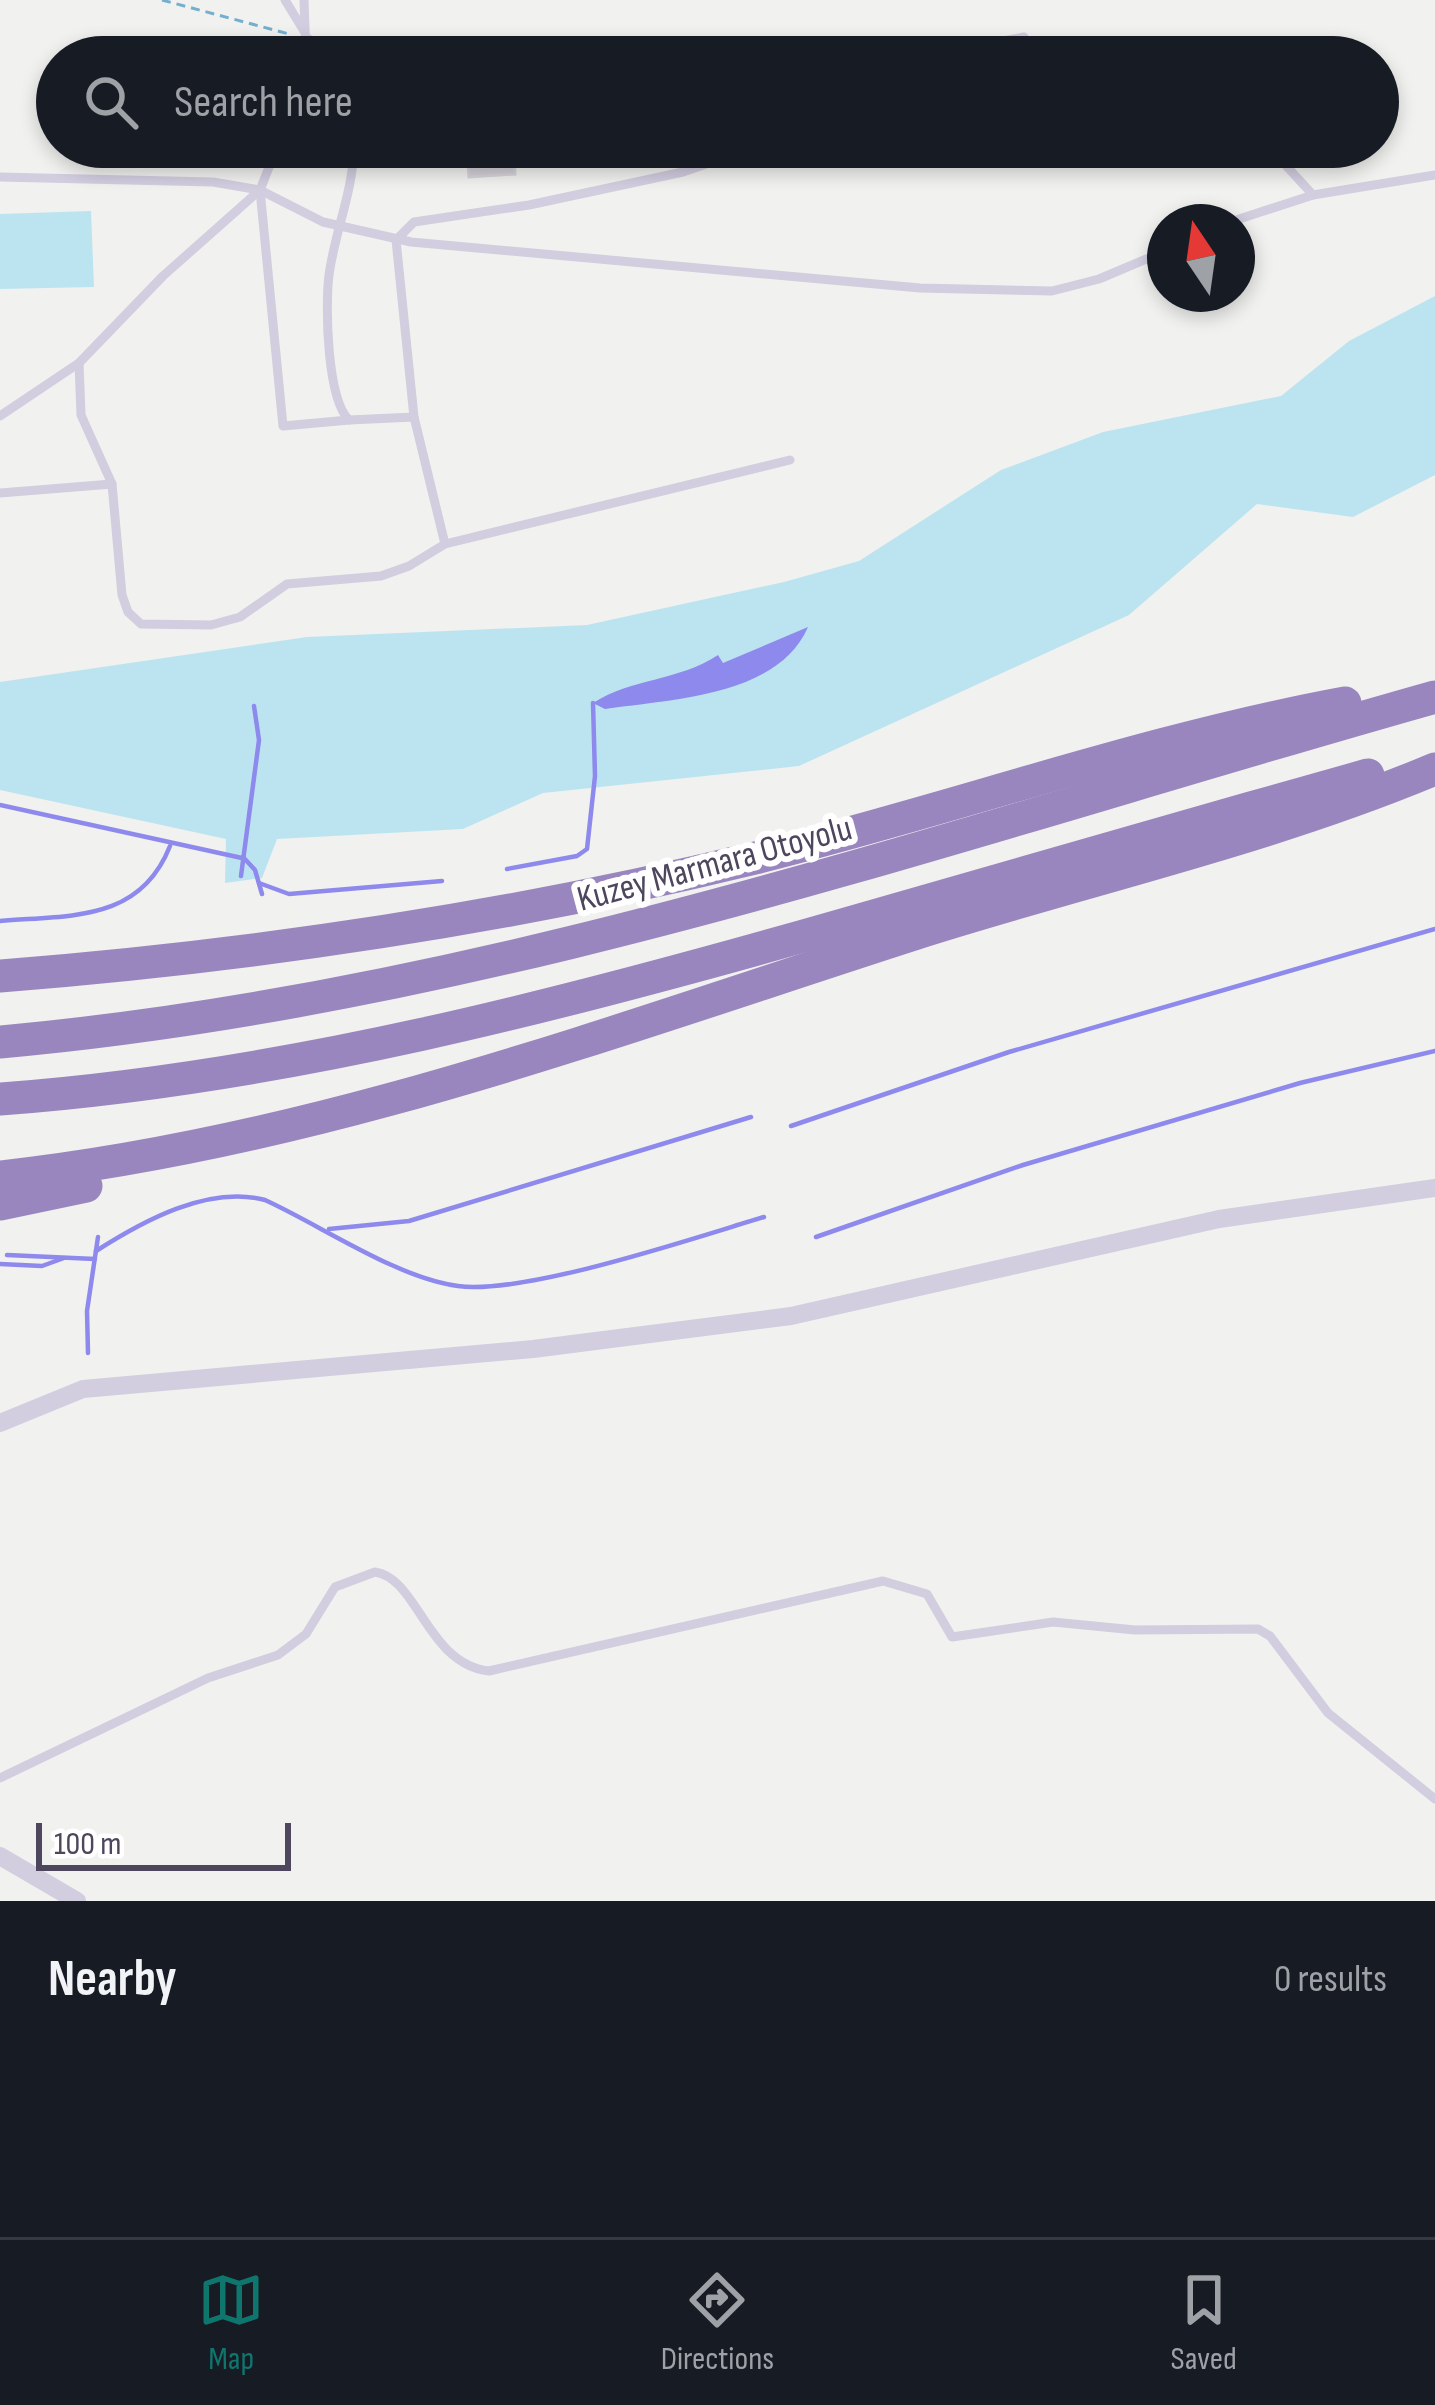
<!DOCTYPE html>
<html lang="en">
<head>
<meta charset="utf-8">
<style>
	body { margin:0; font-family:"Sofia Sans Condensed",sans-serif; background:#242831; color:#f1f3f6 }
	.compass { position:absolute; left:1147px; top:204px; width:108px; height:108px; border-radius:50%; background:#171b24; box-shadow:0 6px 18px #0003; rotate:347deg }
	.scale { position:absolute; left:36px; bottom:30px; width:255px; box-sizing:border-box; padding-left:12px; border:6px solid #4d465d; border-top:0; font-size:33px; line-height:42px; white-space:nowrap; color:#4d465d; -webkit-text-stroke:9px #fff; paint-order:stroke }
	.list { margin:0; padding:0; list-style:none }
	h2 { display:flex; justify-content:space-between; align-items:center; height:156px; margin:0; padding:0 48px; font-size:51px }
	h2 small { font-size:39px; font-weight:400; color:#9ea1a6 }
	.icon { flex:none; width:66px; height:66px; fill:none; stroke:currentColor; stroke-width:2; stroke-linecap:round; stroke-linejoin:round }
	.map { position:relative; flex:none; width:1435px; height:1901px; overflow:hidden }
	.search { position:absolute; background:#171b24; box-shadow:0 6px 18px #0003; left:36px; right:36px; top:36px; height:132px; display:flex; align-items:center; gap:30px; box-sizing:border-box; padding:0 42px; border-radius:66px; color:#9ea1a6; font-size:45px }
	.sheet { height:336px; background:#171b24 }
	nav { display:flex; justify-content:space-around; align-items:center; box-sizing:border-box; height:168px; border-top:3px solid #363941; background:#171b24; font-size:33px; color:#9ea1a6 }
	nav a { display:grid; justify-items:center; gap:6px }
	nav .on { color:#0f766e }
	.map>svg:first-child { display:block }
</style>
</head>
<body>
<div class="map">
<svg width="1435" height="1901" viewBox="0 0 1435 1901">
	<rect width="100%" height="100%" fill="#f1f1ef"/>
	<g fill="#bce4f0">
		<polygon points="91,211 94,287 0,289 0,214"/>
		<polygon points="1435,296 1435,475 1353,517 1257,504 1129,615 799,766 543,793 463,829 277,839 262,878 225,883 226,839 0,790 0,682 307,637 587,625 784,582 859,561 1001,470 1103,432 1281,396 1349,341"/>
	</g>
	<path fill="#8e89ed" d="M 808,627 C 778,697 669,699 605,709 L 593,703 C 632,678 679,681 718,655 L 723,663 Z"/>
	<g fill="none" stroke-linecap="round" stroke-linejoin="round">
		<g stroke="#8e89ed" stroke-width="4.5">
			<polyline points="0,805 242,858"/>
			<polyline points="243,857 255,870 262,894"/>
			<polyline points="507,869 577,856 587,849 595,776 593,703"/>
			<polyline points="241,876 259,740 254,706"/>
			<polyline points="259,883 289,894 442,881"/>
			<path d="M 0,921 C 71,915 140,922 170,846"/>
			<polyline points="791,1126 1009,1052 1435,929"/>
			<polyline points="329,1229 409,1221 751,1117"/>
			<polyline points="816,1237 1023,1165 1300,1083 1435,1051"/>
			<path d="M 96,1251 C 143,1221 208,1185 265,1200 C 322,1226 397,1278 458,1286 C 525,1295 694,1238 764,1217"/>
			<polyline points="7,1255 95,1259"/>
			<polyline points="0,1264 42,1266 64,1258"/>
			<polyline points="88,1353 87,1311 98,1237"/>
		</g>
	</g>
	<polygon fill="#d2ced7" stroke="#d7d3da" stroke-width="3" points="467,147 513,147 515,174 469,177"/>
	<g fill="none" stroke-linecap="round" stroke-linejoin="round">
		<polyline stroke="#74afce" stroke-width="3" stroke-dasharray="9 6" stroke-linecap="butt" points="162,0 289,34"/>
		<g stroke="#d2cddf" stroke-width="9">
			<polyline points="285,0 304,31"/>
			<polyline points="304,0 306,57"/>
			<polyline points="271,57 309,39 326,57"/>
			<polyline points="921,57 1024,37"/>
			<path d="M 354,147 C 353,192 335,231 329,275 C 325,307 327,399 349,420 L 414,417"/>
			<polyline points="756,147 683,172 529,205 414,222 396,240 414,417 445,544 790,460"/>
			<polyline points="1269,147 1313,195"/>
			<polyline points="0,177 213,182 260,190 323,222 411,242 920,288 1052,291 1099,279 1165,251"/>
			<polyline points="260,190 283,426 349,420"/>
			<polyline points="1230,222 1313,195 1435,175"/>
			<polyline points="79,363 81,415 112,484 122,595 128,612 141,624 211,625 240,617 287,584 381,576 409,566 445,544"/>
			<polyline points="0,416 79,363 163,276 260,190 277,147"/>
			<polyline points="0,493 112,484"/>
			<path d="M 0,1778 L 208,1678 L 278,1655 L 306,1634 L 335,1587 L 375,1572 C 418,1578 427,1664 489,1671 L 883,1581 L 927,1594 L 952,1637 L 1053,1622 L 1135,1630 L 1258,1629 L 1270,1636 L 1328,1713 L 1435,1799"/>
		</g>
		<g stroke="#d2cddf" stroke-width="18">
			<polyline points="0,1423 83,1389 533,1349 791,1316 1219,1219 1435,1188"/>
			<polyline points="0,1856 77,1901"/>
		</g>
		<g stroke="#9a86bf" stroke-width="33">
			<path d="M 0,976 C 253,956 508,918 755,858 C 952,809 1145,740 1345,703"/>
			<path d="M 0,1042 C 492,998 962,830 1435,697"/>
			<path d="M 0,1099 C 284,1078 562,1005 835,927 C 1012,876 1190,825 1368,775"/>
			<path d="M 0,1177 C 318,1142 615,1030 917,933 C 1090,878 1268,839 1435,769"/>
			<polyline points="0,1204 86,1186"/>
		</g>
	</g>
	<g text-anchor="middle" stroke-width="12" stroke-linejoin="round" paint-order="stroke">
		<g font-size="36" fill="#4d465d" stroke="#fff">
			<text transform="translate(714 862) rotate(-15)" y="13">Kuzey Marmara Otoyolu</text>
		</g>
	</g>
</svg>
<svg class="compass" viewBox="-18 -18 36 36"><path d="M0-13l5 13h-10z" fill="#e53935"/><path d="M0 13l5-13h-10z" fill="#9ea1a6"/></svg>
<div class="scale">100 m</div>
<div class="search"><svg class="icon" aria-label="search" viewBox="0 0 24 24"><circle cx="10" cy="10" r="6"/><path d="M15 15l6 6"/></svg>Search here</div>
</div>
<section class="sheet">
<h2>Nearby<small>0 results</small></h2>
<ul class="list">
</ul>
</section>
<nav>
<a class="on"><svg class="icon" aria-label="map" viewBox="0 0 24 24"><path d="M3 6l6-2 6 2 6-2v14l-6 2-6-2-6 2zM9 4v14M15 6v14"/></svg>Map</a>
<a><svg class="icon" aria-label="directions" viewBox="0 0 24 24"><path d="M12 3l9 9-9 9-9-9zM9 14v-3h6M13 9l2 2-2 2"/></svg>Directions</a>
<a><svg class="icon" aria-label="saved" viewBox="0 0 24 24"><path d="M7 4h10v16l-5-4-5 4z"/></svg>Saved</a>
</nav>
</body>
</html>
